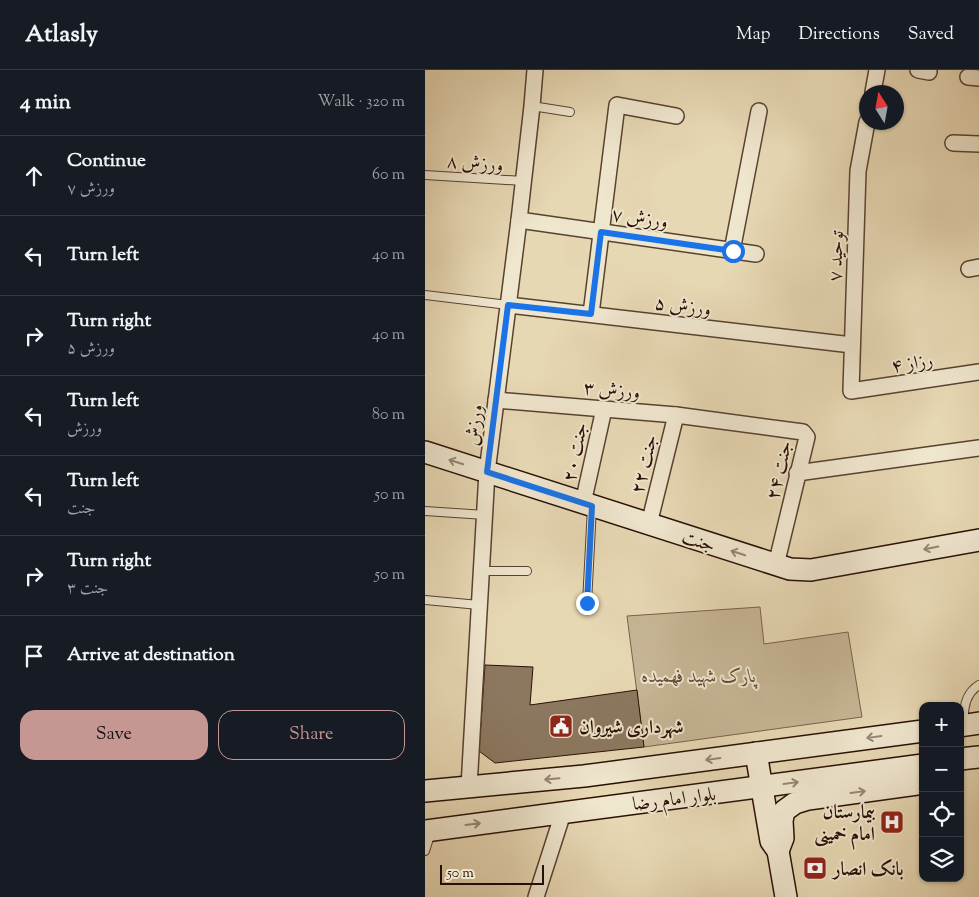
<!DOCTYPE html>
<html lang="en">
<head>
<meta charset="utf-8">
<style>
	body { margin:0; font-family:"Sorts Mill Goudy",Amiri,serif; background:#20242c; color:#f1f3f6 }
	.controls { position:absolute; right:15px; bottom:15px; display:grid; overflow:hidden; border-radius:10px; box-shadow:0 1px 4px #0004 }
	.controls button { width:45px; height:45px; display:grid; place-items:center; padding:0; border:0; border-bottom:1px solid #363941; background:#171b24; color:#f1f3f6; font:25px sans-serif }
	.compass { position:absolute; left:434px; top:15px; width:45px; height:45px; border-radius:50%; background:#171b24; box-shadow:0 1px 4px #0004; rotate:349deg }
	.scale { position:absolute; left:15px; bottom:12px; width:104px; box-sizing:border-box; padding-left:5px; border:2px solid #2a0f04; border-top:0; font-size:14px; line-height:18px; white-space:nowrap; color:#2a0f04; -webkit-text-stroke:4px #efe6ce; paint-order:stroke }
	.stop { position:absolute; width:15px; height:15px; margin:-11px; border:4px solid #1a73e8; border-radius:50%; background:#fff }
	.stop.end { background:#1a73e8; border-color:#fff; box-shadow:0 1px 5px #0008 }
	.list { margin:0; padding:0; list-style:none }
	h2 { display:flex; justify-content:space-between; align-items:center; height:65px; margin:0; padding:0 20px; font-size:21px }
	h2 small { font-size:16px; font-weight:400; color:#9ea1a6 }
	.list li { display:grid; grid-template-columns:32px 1fr auto; gap:15px; align-items:center; box-sizing:border-box; height:80px; padding:0 20px; border-top:1px solid #363941 }
	.list b { display:block; font-size:19px; white-space:nowrap }
	.list p { margin:0; font-size:16px; white-space:nowrap; color:#9ea1a6 }
	.list em { font-size:16px; font-style:normal; color:#9ea1a6 }
	.actions { display:flex; gap:10px; padding:15px 20px }
	.actions a { flex:1; padding:11px 0; border:1px solid #c59692; border-radius:15px; text-align:center; font-size:18px; color:#c59692 }
	.actions .main { background:#c59692; color:#111 }
	.icon { flex:none; width:28px; height:28px; fill:none; stroke:currentColor; stroke-width:2; stroke-linecap:round; stroke-linejoin:round }
	.map { position:relative; flex:none; width:554px; height:827px; overflow:hidden }
	header { display:flex; align-items:center; gap:30px; box-sizing:border-box; height:70px; padding:0 25px; background:#171b24; border-bottom:1px solid #363941 }
	header strong { font-size:24px }
	nav { display:flex; gap:28px; margin-inline-start:auto; font-size:18px }
	main { display:flex }
	aside { flex:1; background:#171b24 }
	.map>svg:first-child { display:block }
</style>
</head>
<body>
<header>
<strong>Atlasly</strong>
<nav><a>Map</a><a>Directions</a><a>Saved</a></nav>
</header>
<main>
<aside>
<h2>4 min<small>Walk · 320 m</small></h2>
<ul class="list">
<li><svg class="icon" aria-label="ahead" viewBox="0 0 24 24"><path d="M12 20V5M6 11l6-6 6 6"/></svg><div><b>Continue</b><p>ورزش ۷</p></div><em>60 m</em></li>
<li><svg class="icon" aria-label="left" viewBox="0 0 24 24"><path d="M17 20v-9H6M10 6l-5 5 5 5"/></svg><div><b>Turn left</b></div><em>40 m</em></li>
<li><svg class="icon" aria-label="right" viewBox="0 0 24 24"><path d="M7 20v-9h11M14 6l5 5-5 5"/></svg><div><b>Turn right</b><p>ورزش ۵</p></div><em>40 m</em></li>
<li><svg class="icon" aria-label="left" viewBox="0 0 24 24"><path d="M17 20v-9H6M10 6l-5 5 5 5"/></svg><div><b>Turn left</b><p>ورزش</p></div><em>80 m</em></li>
<li><svg class="icon" aria-label="left" viewBox="0 0 24 24"><path d="M17 20v-9H6M10 6l-5 5 5 5"/></svg><div><b>Turn left</b><p>جنت</p></div><em>50 m</em></li>
<li><svg class="icon" aria-label="right" viewBox="0 0 24 24"><path d="M7 20v-9h11M14 6l5 5-5 5"/></svg><div><b>Turn right</b><p>جنت ۳</p></div><em>50 m</em></li>
<li><svg class="icon" aria-label="arrive" viewBox="0 0 24 24"><path d="M6 21V4h12l-3 4 3 4H6"/></svg><div><b>Arrive at destination</b></div></li>
</ul>
<div class="actions"><a class="main">Save</a><a>Share</a></div>
</aside>
<div class="map">
<svg width="554" height="827" viewBox="0 0 554 827">
	<rect width="100%" height="100%" fill="#e7d8b4"/>
	<filter id="stains"><feTurbulence type="fractalNoise" baseFrequency=".004" numOctaves="4"/><feColorMatrix values="0 0 0 0 .2 0 0 0 0 .09 0 0 0 0 .02 0 0 0 .5 -.17"/></filter>
	<radialGradient id="worn" r=".72"><stop offset=".6" stop-color="#630" stop-opacity="0"/><stop offset="1" stop-color="#630" stop-opacity=".3"/></radialGradient>
	<polygon fill="#c7b696" stroke="#78624d" points="335,537 339,574 423,562 437,647 219,677 202,546"/>
	<polygon fill="#8c7860" stroke="#2a0f04" points="60,595 108,597 105,635 212,620 219,677 70,693 54,681"/>
	<g fill="none" stroke-linecap="round" stroke-linejoin="round">
		<g stroke="#594130" stroke-width="10">
			<g id="lane">
				<polyline points="107,36 145,42"/>
				<polyline points="0,105 98,111"/>
				<polyline points="0,225 83,235"/>
				<polyline points="0,441 60,445"/>
				<polyline points="56,501 102,501"/>
				<polyline points="0,530 54,535"/>
				<polyline points="162,533 167,437"/>
				<path d="M 539,653 C 538,638 541,623 554,615"/>
				<polyline points="0,781 6,762"/>
			</g>
		</g>
		<g stroke="#594130" stroke-width="18">
			<g id="street">
				<polyline points="493,0 504,2"/>
				<polyline points="543,7 554,8"/>
				<polyline points="448,22 452,0"/>
				<polyline points="442,52 433,101 426,321 554,302"/>
				<polyline points="528,73 554,74"/>
				<polyline points="94,150 331,184"/>
				<polyline points="307,181 334,41"/>
				<polyline points="544,199 554,197"/>
				<polyline points="83,235 427,275"/>
				<polyline points="166,244 192,35 251,46"/>
				<polyline points="71,330 251,345 378,362 382,367 351,495"/>
				<polyline points="372,403 554,378"/>
				<polyline points="158,433 179,339"/>
				<polyline points="224,454 251,345"/>
				<polyline points="44,717 62,402 94,150 107,36 110,0"/>
				<polyline points="111,827 138,743"/>
			</g>
		</g>
		<g stroke="#2a0f04" stroke-width="24">
			<g id="secondary">
				<polyline points="0,382 365,499 386,500 554,470"/>
				<polyline points="535,656 554,653"/>
				<polyline points="331,683 346,771 353,781 361,827"/>
				<polyline points="535,689 554,687"/>
				<polyline points="0,721 159,706 498,661"/>
				<polyline points="0,761 498,695"/>
				<polyline points="353,781 358,768 357,751 359,741 370,733 383,729 492,714 498,709"/>
			</g>
		</g>
		<use href="#lane" stroke="#efe6ce" stroke-width="8"/>
		<use href="#street" stroke="#efe6ce" stroke-width="15"/>
		<use href="#secondary" stroke="#efe6ce" stroke-width="21"/>
	</g>
	<defs><path id="oneway-shaft" d="M-6 0H5M1.5-3L5.5 0L1.5 3" fill="none" stroke-width="1.6" stroke-linecap="round" stroke-linejoin="round" transform="scale(1.25)"/></defs>
	<g stroke="#968573">
		<use href="#oneway-shaft" transform="translate(31 392) rotate(-162)"/>
		<use href="#oneway-shaft" transform="translate(506 478) rotate(169)"/>
		<use href="#oneway-shaft" transform="translate(313 483) rotate(-162)"/>
		<use href="#oneway-shaft" transform="translate(449 667) rotate(172)"/>
		<use href="#oneway-shaft" transform="translate(288 689) rotate(172)"/>
		<use href="#oneway-shaft" transform="translate(127 709) rotate(175)"/>
		<use href="#oneway-shaft" transform="translate(366 713) rotate(-8)"/>
		<use href="#oneway-shaft" transform="translate(433 722) rotate(-8)"/>
		<use href="#oneway-shaft" transform="translate(48 754) rotate(-7)"/>
	</g>
	<g fill="none" stroke-linecap="round" stroke-linejoin="round">
		<polyline stroke="#1a73e8" stroke-width="6" points="162,533 167,436 62,402 83,235 166,244 176,162 308,181"/>
	</g>
	<defs>
		<g id="civic-square" transform="scale(1.25)"><rect x="-9" y="-9" width="18" height="18" rx="4" fill="#8f2418" stroke="#efe6ce"/><path d="M-.6-6.5H3V-4.5H.6V-3L4-1V1h2V6H-6V1h2V-1L-.6-3ZM-1.2 2.5V6h2.4V2.5Z" fill="#fff"/></g>
		<g id="hospital-square" transform="scale(1.25)"><rect x="-9" y="-9" width="18" height="18" rx="4" fill="#8f2418" stroke="#efe6ce"/><path d="M-5-5h3v3.5h4V-5h3V5h-3V1.5h-4V5h-3Z" fill="#fff"/></g>
		<g id="bank-square" transform="scale(1.25)"><rect x="-9" y="-9" width="18" height="18" rx="4" fill="#8f2418" stroke="#efe6ce"/><path d="M-6-4H6V4H-6ZM0-2.3a2.3 2.3 0 1 0 0 4.6a2.3 2.3 0 1 0 0-4.6Z" fill="#fff"/></g>
	</defs>
	<g fill-rule="evenodd">
		<use href="#civic-square" x="136" y="656"/>
		<use href="#hospital-square" x="467" y="752"/>
		<use href="#bank-square" x="390" y="798"/>
	</g>
	<g text-anchor="middle" stroke-width="4" stroke-linejoin="round" paint-order="stroke">
		<g font-size="19" fill="#2a0f04" stroke="#efe6ce">
			<text transform="translate(50 92) rotate(4)" y="7">ورزش ۸</text>
			<text transform="translate(215 147) rotate(8)" y="7">ورزش ۷</text>
			<text transform="translate(410 186) rotate(-88)" y="7">توحید ۷</text>
			<text transform="translate(258 235) rotate(7)" y="7">ورزش ۵</text>
			<text transform="translate(487 292) rotate(-9)" y="7">رزاز ۴</text>
			<text transform="translate(187 319) rotate(5)" y="7">ورزش ۳</text>
			<text transform="translate(48 355) rotate(-83)" y="7">ورزش</text>
			<text transform="translate(149 382) rotate(-78)" y="7">جنت ۲۰</text>
			<text transform="translate(218 394) rotate(-76)" y="7">جنت ۲۲</text>
			<text transform="translate(353 400) rotate(-77)" y="7">جنت ۲۴</text>
			<text transform="translate(274 470) rotate(18)" y="7">جنت</text>
			<text transform="translate(249 728) rotate(-7)" y="7">بلوار امام رضا</text>
		</g>
		<g font-size="19" font-style="italic" fill="#614937" stroke="#efe6ce">
			<text x="274" y="612">پارک شهید فهمیده</text>
		</g>
		<g font-size="19" font-weight="bold" fill="#2a0f04" stroke="#efe6ce" text-anchor="start">
			<text x="154" y="663">شهرداری شیروان</text>
			<text x="450" y="748" text-anchor="end">بیمارستان<tspan x="450" dy="22">امام خمینی</tspan></text>
			<text x="408" y="805">بانک انصار</text>
		</g>
	</g>
	<rect width="100%" height="100%" filter="url(#stains)"/>
	<rect width="100%" height="100%" fill="url(#worn)"/>
</svg>
<div class="controls">
<button>+</button>
<button>−</button>
<button><svg class="icon" aria-label="locate" viewBox="0 0 24 24"><circle cx="12" cy="12" r="6"/><path d="M12 2v4M12 18v4M2 12h4M18 12h4"/></svg></button>
<button><svg class="icon" aria-label="layers" viewBox="0 0 24 24"><path d="M12 4l9 5-9 5-9-5zM3 14l9 5 9-5"/></svg></button>
</div>
<svg class="compass" viewBox="-18 -18 36 36"><path d="M0-13l5 13h-10z" fill="#e53935"/><path d="M0 13l5-13h-10z" fill="#9ea1a6"/></svg>
<div class="scale">50 m</div>
<div class="stop" style="left:308px;top:181px"></div>
<div class="stop end" style="left:162px;top:533px"></div>
</div>
</main>
</body>
</html>
